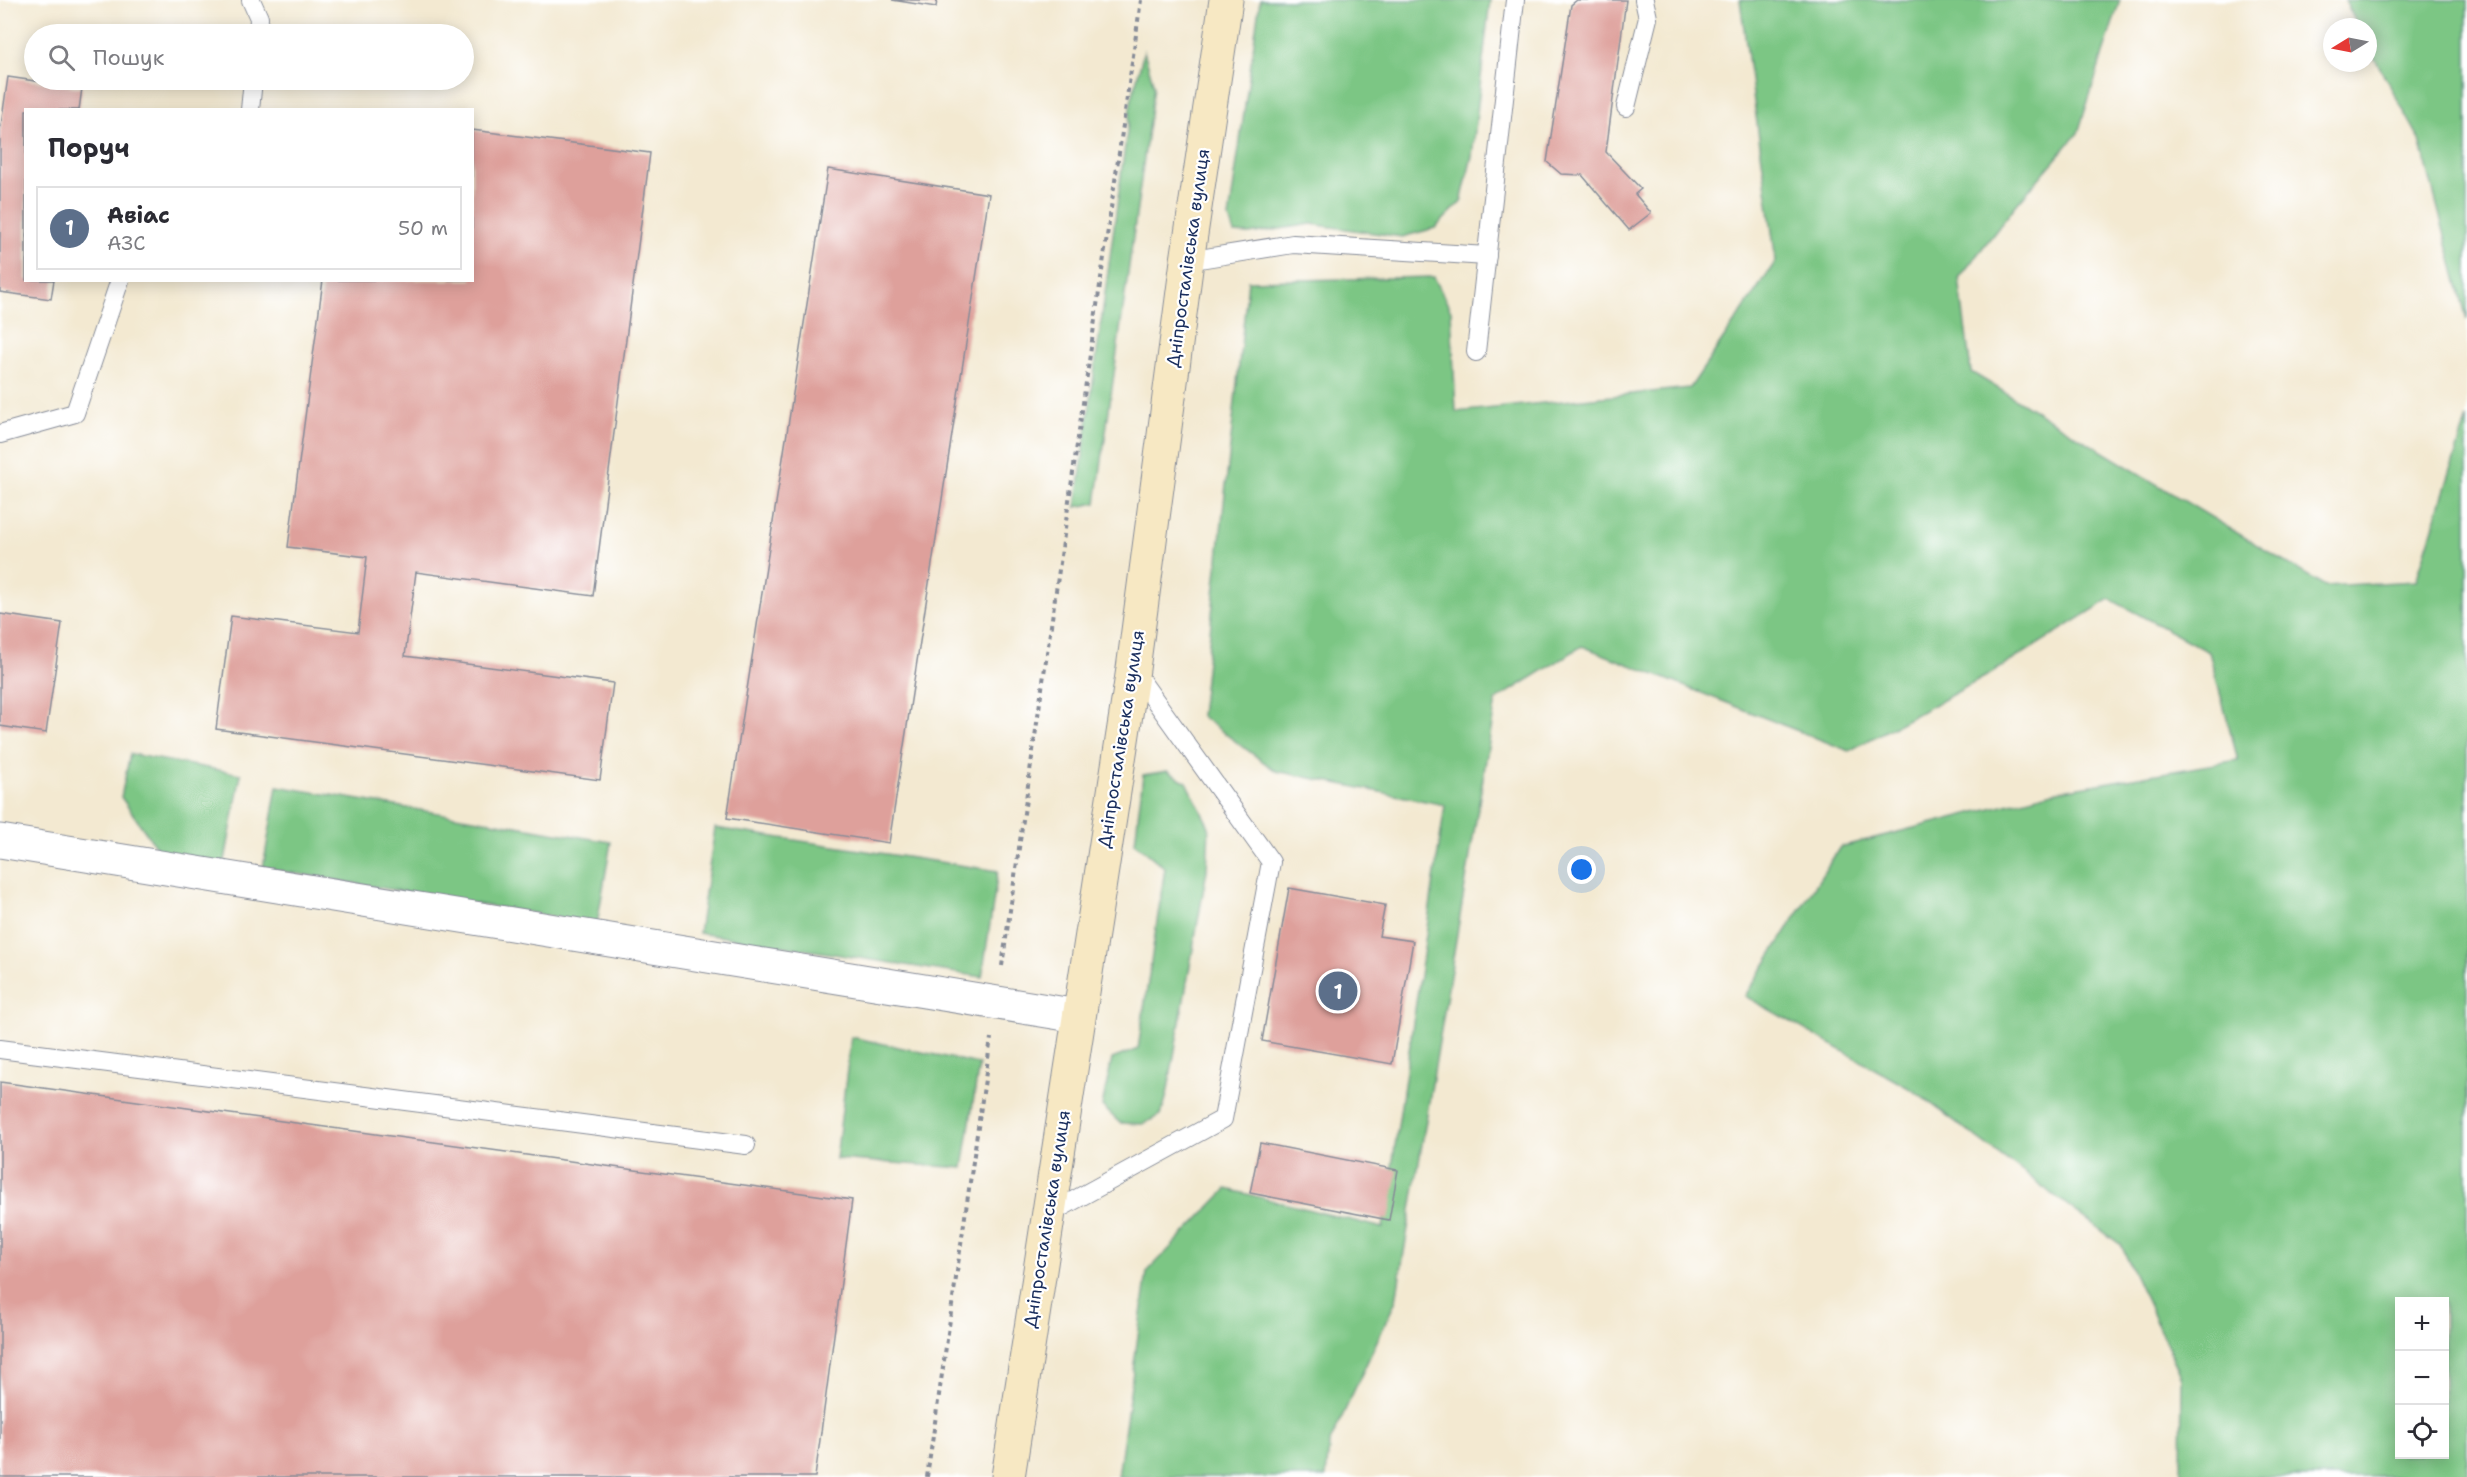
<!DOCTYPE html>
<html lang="uk">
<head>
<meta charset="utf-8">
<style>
	body { margin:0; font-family:"Shantell Sans",sans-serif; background:#f7f7f7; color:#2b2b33 }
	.controls { position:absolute; right:18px; bottom:18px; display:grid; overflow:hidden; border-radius:0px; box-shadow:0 3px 15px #0003 }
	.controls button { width:54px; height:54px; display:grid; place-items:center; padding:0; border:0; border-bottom:2px solid #e1e1e2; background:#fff; color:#2b2b33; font:30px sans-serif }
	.compass { position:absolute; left:2323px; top:18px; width:54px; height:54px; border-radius:50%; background:#fff; box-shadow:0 3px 15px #0003; rotate:260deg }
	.you { position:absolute; left:1582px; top:870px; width:21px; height:21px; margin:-15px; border:4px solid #fff; border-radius:50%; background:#1a73e8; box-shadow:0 0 0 9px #1a73e833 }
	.badge { display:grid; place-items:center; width:39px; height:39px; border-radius:50%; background:#0f766e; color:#fff; font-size:20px; font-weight:700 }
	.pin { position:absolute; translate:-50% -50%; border:3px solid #fff; box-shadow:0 2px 6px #0006 }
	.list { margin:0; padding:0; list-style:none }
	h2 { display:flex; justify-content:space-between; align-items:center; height:78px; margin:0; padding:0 24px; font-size:26px }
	h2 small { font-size:20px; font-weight:400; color:#7c7c81 }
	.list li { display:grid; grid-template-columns:39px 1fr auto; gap:18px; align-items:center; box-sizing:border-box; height:84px; margin:0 12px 12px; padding:0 12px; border:2px solid #e1e1e2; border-radius:0px }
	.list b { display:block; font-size:22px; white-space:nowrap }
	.list p { margin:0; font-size:20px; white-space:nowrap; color:#7c7c81 }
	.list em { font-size:20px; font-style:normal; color:#7c7c81 }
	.icon { flex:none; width:33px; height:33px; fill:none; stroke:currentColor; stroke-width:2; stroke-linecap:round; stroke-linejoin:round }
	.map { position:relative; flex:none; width:2467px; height:1477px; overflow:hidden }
	.search { position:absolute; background:#fff; box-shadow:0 3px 15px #0003; left:24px; top:24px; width:450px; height:66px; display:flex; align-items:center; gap:15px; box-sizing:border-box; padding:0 21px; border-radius:33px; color:#7c7c81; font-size:22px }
	.panel { position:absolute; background:#fff; box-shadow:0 3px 15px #0003; left:24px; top:108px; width:450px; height:174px; border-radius:0px }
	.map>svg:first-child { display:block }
</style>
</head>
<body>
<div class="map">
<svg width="2467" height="1477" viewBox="0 0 2467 1477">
	<rect width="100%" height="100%" fill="#fff"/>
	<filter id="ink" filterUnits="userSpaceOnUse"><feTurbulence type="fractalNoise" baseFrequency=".0167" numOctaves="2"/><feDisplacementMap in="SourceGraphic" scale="12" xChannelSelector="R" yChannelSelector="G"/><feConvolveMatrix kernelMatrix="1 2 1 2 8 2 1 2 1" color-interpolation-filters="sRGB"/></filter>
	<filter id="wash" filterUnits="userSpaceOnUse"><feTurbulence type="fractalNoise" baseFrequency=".008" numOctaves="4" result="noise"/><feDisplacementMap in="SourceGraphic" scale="24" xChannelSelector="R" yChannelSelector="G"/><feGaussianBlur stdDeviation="1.35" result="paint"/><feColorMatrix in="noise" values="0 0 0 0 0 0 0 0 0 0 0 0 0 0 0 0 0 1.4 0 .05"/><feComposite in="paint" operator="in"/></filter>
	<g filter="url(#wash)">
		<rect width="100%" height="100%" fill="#f3e9d1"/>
		<g fill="#7cc684" stroke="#4c7a71" stroke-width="1.5" fill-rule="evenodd">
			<polygon points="1260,0 1490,0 1472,156 1461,202 1435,228 1402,237 1311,224 1249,234 1234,233 1229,218"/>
			<path d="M 1740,0 L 2120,0 L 2078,133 L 2017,204 L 1959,278 L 1971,372 L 2325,586 L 2416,581 L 2467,418 L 2467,1477 L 2181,1477 L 2182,1378 L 2121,1245 L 1914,1091 L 1745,996 L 1840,847 L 2057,791 L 2238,760 L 2209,652 L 2110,599 L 1992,673 L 1849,751 L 1582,646 L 1496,700 L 1396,1300 L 1329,1445 L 1326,1477 L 1118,1477 L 1147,1272 L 1227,1189 L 1383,1228 L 1445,805 L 1276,771 L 1201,716 L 1248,281 L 1434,277 L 1451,311 L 1456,412 L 1690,388 L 1776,261 ZM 2400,1302 L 2444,1302 L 2444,1454 L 2400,1454 Z"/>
			<polygon points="2345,0 2467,0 2467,320 2420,140 2368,46 2368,27 2358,27"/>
			<polygon points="1144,51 1154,86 1096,503 1076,507 1131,102"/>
			<polygon points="130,754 241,774 223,871 163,857 121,797"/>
			<polygon points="1167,771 1187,782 1209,827 1207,870 1167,1095 1161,1115 1143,1124 1120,1123 1102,1106 1112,1059 1138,1049 1165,868 1135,843 1143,775"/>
			<polygon points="277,786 611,842 597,924 263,868"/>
			<polygon points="715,828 998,871 982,977 699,933"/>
			<polygon points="851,1037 979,1064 963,1168 836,1159"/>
		</g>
		<g id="blocks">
			<g fill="#dea09b">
				<polygon points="892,0 937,0 936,7"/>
				<polygon points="1577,0 1626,0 1606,152 1641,189 1635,194 1651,213 1629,230 1582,175 1561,174 1547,162 1571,5"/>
				<polygon points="8,77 82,88 79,110 26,110 26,280 54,280 51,299 0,292 0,132"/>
				<polygon points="472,130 650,153 593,596 416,572 405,656 613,683 600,780 216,729 231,616 358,632 367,557 288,547 323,280 472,280"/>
				<polygon points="828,169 989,194 889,843 727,818"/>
				<polygon points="0,614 62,623 46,733 0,726"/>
				<polygon points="1289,888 1385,905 1379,936 1413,941 1392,1064 1262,1041"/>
				<polygon points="0,1082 852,1200 815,1477 0,1477"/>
				<polygon points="1260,1143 1398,1170 1389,1220 1250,1193"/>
			</g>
		</g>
	</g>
	<g filter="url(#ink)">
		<use href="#blocks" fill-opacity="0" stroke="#878c98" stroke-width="1.5"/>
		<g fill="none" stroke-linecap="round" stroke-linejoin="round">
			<g stroke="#878c98" stroke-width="20">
				<g id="lane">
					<polyline points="251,0 259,18 258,34"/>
					<polyline points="1626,107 1648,18 1644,0"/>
					<polyline points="250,110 253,80"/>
					<polyline points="1187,261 1293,244 1487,256"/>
					<polyline points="1476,352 1515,0"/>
					<polyline points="0,434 75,413 120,280"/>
					<polyline points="0,1049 746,1145"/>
					<polyline points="1047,1215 1223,1119 1271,862 1134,671"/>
				</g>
			</g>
			<g stroke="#878c98" stroke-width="35">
				<polyline id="street" points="0,841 1078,1016"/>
			</g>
			<g stroke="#878c98" stroke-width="35">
				<polyline id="secondary" points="1008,1477 1133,669 1187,261 1226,0"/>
			</g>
			<g stroke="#878c98" stroke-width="4" stroke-dasharray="4.5 4.5" stroke-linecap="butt">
				<polyline points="1002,966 1141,0"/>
				<polyline points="927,1477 991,1038"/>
			</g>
			<use href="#lane" stroke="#fff" stroke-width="18"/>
			<use href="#street" stroke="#fff" stroke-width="33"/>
			<use href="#secondary" stroke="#f7e8c3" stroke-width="33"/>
		</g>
	</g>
	<g text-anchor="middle" stroke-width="4.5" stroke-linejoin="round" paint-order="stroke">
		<g font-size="18" fill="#1b2f5e" stroke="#fff">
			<text transform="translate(1188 258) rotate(-82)" y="6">Дніпросталівська вулиця</text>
			<text transform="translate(1121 739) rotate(-81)" y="6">Дніпросталівська вулиця</text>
			<text transform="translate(1047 1219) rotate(-81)" y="6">Дніпросталівська вулиця</text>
		</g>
	</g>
</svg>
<div class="controls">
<button>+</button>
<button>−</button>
<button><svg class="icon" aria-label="locate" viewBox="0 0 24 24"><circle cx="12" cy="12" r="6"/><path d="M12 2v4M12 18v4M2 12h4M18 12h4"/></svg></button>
</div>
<svg class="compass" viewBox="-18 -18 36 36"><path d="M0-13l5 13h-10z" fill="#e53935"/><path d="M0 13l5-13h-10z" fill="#7c7c81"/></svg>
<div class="you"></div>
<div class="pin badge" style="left:1338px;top:991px;background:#5c6f8a">1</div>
<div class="search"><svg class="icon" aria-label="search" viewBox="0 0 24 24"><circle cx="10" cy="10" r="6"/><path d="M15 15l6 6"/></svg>Пошук</div>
<section class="panel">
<h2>Поруч<small></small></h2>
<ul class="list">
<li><span class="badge" style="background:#5c6f8a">1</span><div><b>Авіас</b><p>АЗС</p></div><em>50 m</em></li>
</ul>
</section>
</div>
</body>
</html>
